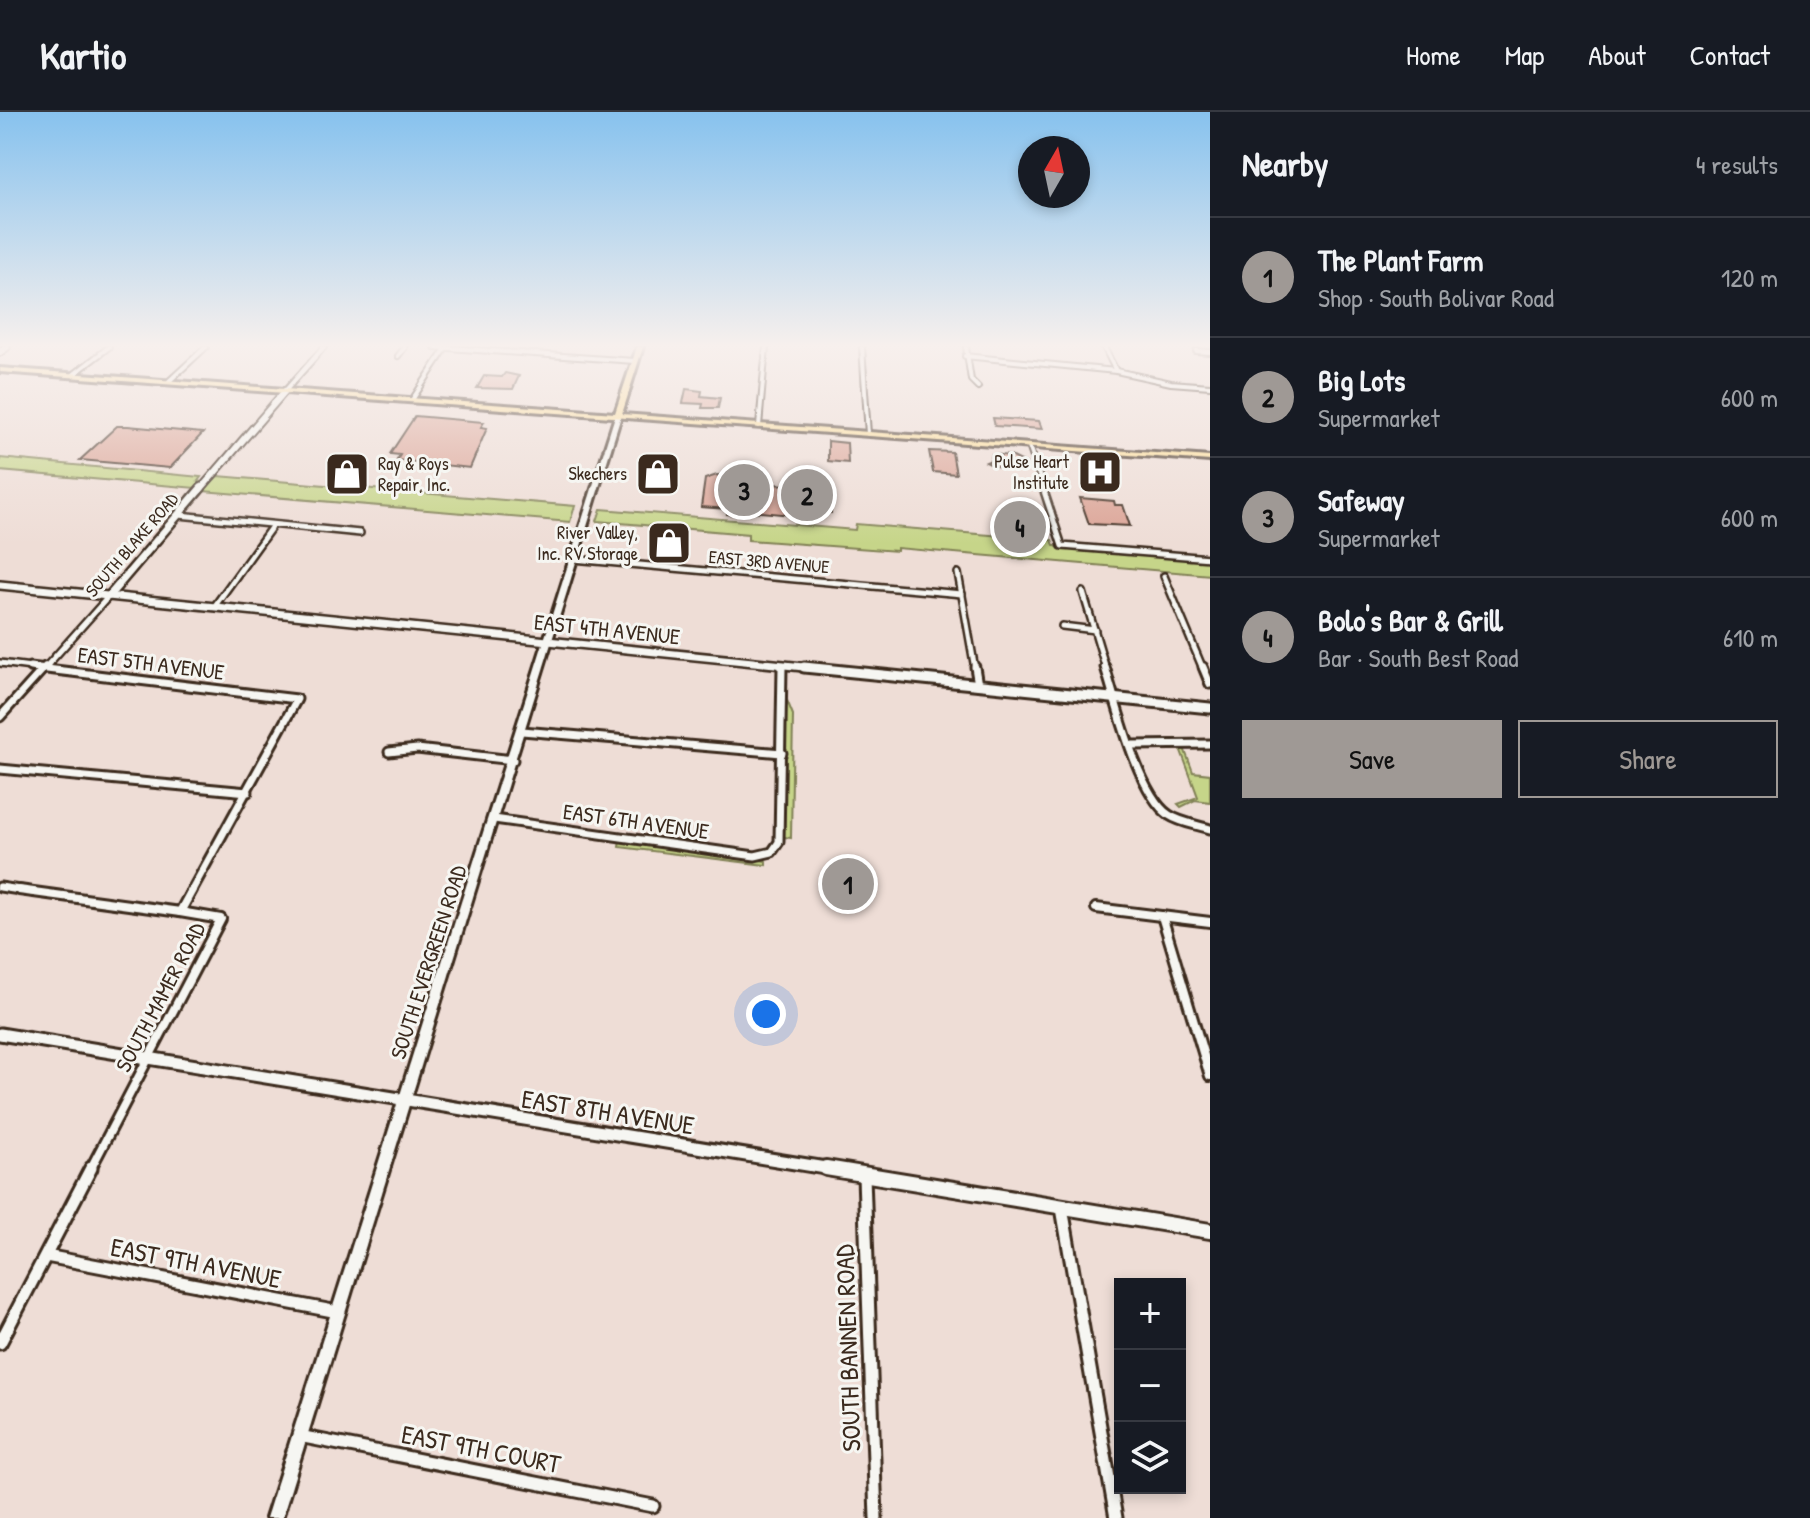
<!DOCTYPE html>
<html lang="en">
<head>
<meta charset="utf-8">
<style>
	body { margin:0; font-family:"Patrick Hand",sans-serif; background:#242831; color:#f1f3f6 }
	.controls { position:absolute; right:24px; bottom:24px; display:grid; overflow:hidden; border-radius:0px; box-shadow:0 4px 12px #0003 }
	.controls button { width:72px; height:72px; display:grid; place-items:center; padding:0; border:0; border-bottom:2px solid #363941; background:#171b24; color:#f1f3f6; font:40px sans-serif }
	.compass { position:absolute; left:1018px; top:24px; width:72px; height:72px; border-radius:50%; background:#171b24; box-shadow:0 4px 12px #0003; rotate:9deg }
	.you { position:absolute; left:766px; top:902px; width:28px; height:28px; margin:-20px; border:6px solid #fff; border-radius:50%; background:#1a73e8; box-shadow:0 0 0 12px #1a73e833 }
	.badge { display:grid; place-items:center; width:52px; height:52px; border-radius:50%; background:#9f9995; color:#111; font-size:26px; font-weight:700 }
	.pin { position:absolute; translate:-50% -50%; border:4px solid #fff; box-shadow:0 2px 8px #0006 }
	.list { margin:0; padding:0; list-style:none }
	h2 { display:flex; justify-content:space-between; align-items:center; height:104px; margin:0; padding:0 32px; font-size:34px }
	h2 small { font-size:26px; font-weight:400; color:#9ea1a6 }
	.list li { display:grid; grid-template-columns:52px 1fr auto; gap:24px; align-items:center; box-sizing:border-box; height:120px; padding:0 32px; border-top:2px solid #363941 }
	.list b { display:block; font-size:30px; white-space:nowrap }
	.list p { margin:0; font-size:26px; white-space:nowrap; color:#9ea1a6 }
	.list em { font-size:26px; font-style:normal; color:#9ea1a6 }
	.actions { display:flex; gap:16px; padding:24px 32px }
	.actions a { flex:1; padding:18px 0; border:2px solid #9f9995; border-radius:0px; text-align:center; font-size:28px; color:#9f9995 }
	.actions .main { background:#9f9995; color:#111 }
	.icon { flex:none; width:44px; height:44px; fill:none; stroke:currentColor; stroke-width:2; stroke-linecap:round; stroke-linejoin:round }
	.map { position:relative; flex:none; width:1210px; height:1406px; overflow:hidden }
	header { display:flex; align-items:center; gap:48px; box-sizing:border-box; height:112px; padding:0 40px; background:#171b24; border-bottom:2px solid #363941 }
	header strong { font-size:38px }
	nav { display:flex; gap:44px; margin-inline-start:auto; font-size:28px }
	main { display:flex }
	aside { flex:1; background:#171b24 }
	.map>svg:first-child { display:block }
</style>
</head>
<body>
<header>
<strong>Kartio</strong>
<nav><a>Home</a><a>Map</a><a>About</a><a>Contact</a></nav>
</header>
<main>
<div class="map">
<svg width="1210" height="1406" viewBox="0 0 1210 1406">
	<rect width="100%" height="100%" fill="#eeddd6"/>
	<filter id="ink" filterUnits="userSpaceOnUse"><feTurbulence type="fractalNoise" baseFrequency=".0125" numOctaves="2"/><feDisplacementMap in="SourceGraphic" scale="16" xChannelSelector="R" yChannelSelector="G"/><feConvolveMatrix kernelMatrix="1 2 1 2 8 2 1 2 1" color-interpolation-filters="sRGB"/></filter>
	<g filter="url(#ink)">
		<g fill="#c6d589" stroke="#808054" stroke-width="2">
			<polygon points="0,346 201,365 198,369 201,370 196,376 0,359"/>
			<polygon points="218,364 575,394 570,410 202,379"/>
			<polygon points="601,397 855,418 856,412 1052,428 1054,433 1061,437 1210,449 1210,463 897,436 897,439 748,428 748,422 597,409"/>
			<polygon points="784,581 793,603 791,726 784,725"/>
			<polygon points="1180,636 1184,636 1193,660 1210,662 1210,690 1195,688 1181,695 1178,692 1198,685"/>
			<polygon points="620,726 766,749 766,753 619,735"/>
		</g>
		<g fill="#dba395" stroke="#3b2a1e" stroke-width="2">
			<polygon points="505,261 519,264 513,277 477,276 484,264 502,265"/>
			<polygon points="686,277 702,279 701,284 720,286 718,296 702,296 703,292 683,291"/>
			<polygon points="415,304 484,310 481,315 487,316 470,356 397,348 400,343 390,342"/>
			<polygon points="993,306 1039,309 1042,317 995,314"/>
			<polygon points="117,314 128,314 203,321 170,356 80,348"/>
			<polygon points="828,329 847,331 848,351 828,349"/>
			<polygon points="929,339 952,340 956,362 933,360"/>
			<polygon points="992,342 1011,344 1027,352 1013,351 1015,356 994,354 986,350 991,348"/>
			<polygon points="717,363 762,367 770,372 826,375 830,376 831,401 802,398 802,404 741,398 740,403 727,402 728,397 701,395 705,367"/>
			<polygon points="1080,386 1114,389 1115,393 1123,393 1130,414 1089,412"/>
			<polygon points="1004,408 1032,411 1036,423 1007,420"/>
		</g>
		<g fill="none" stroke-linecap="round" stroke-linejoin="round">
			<g stroke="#3b2a1e" stroke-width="8">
				<g id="minor-far4">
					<polyline points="435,235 635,249"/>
					<polyline points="862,235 868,322"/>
					<polyline points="966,235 971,268 978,275"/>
					<polyline points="1104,235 1116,259"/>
					<polyline points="1196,239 1210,240"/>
					<polyline points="398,244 405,235"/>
					<polyline points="965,244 1116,259 1171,271 1210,274"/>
					<polyline points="73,263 109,235"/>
					<polyline points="168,270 206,235"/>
					<polyline points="285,279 324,235"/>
					<polyline points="412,288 446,236"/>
					<polyline points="759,314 766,235"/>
					<polyline points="1029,334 1044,378"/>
				</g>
			</g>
			<g stroke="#3b2a1e" stroke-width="10">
				<g id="minor-far3">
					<polyline points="1043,376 1062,434 1210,446"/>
					<polyline points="179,403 360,421"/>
					<polyline points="573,447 962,482"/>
					<polyline points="958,461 975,557"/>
					<polyline points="1164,464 1203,557"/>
					<polyline points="1083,480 1106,557"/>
					<polyline points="214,495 273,413"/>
					<polyline points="1062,514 1095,518"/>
					<polyline points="0,551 47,557"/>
					<polyline points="44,557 109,484"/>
				</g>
			</g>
			<g stroke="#3b2a1e" stroke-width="13">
				<g id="minor-far2">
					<polyline points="30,555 297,587 191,780"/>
					<polyline points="975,555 978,573"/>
					<path d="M 1105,555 C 1116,590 1138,682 1169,703 C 1179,710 1197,713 1210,717"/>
					<polyline points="1203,555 1210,572"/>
					<polyline points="0,605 45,555"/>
					<polyline points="522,619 782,641"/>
					<polyline points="1133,633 1210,632"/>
					<polyline points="389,640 417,637 513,648"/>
					<polyline points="0,657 248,680"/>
					<polyline points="494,707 755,744 772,740 779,730 782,555"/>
					<polyline points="0,775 33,780"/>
				</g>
			</g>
			<g stroke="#3b2a1e" stroke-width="14">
				<g id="minor-far1">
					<polyline points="19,778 180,800"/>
					<polyline points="1096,796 1210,810"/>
					<polyline points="1162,804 1210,964"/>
					<polyline points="90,1058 221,807 180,800 192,778"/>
				</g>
			</g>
			<g stroke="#3b2a1e" stroke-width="17">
				<g id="minor">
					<polyline points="864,1064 876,1406"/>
					<polyline points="1062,1096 1116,1406"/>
					<polyline points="46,1144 338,1200"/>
					<polyline points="0,1231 91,1056"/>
					<polyline points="299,1324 653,1394"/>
				</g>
			</g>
			<g stroke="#3b2a1e" stroke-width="10">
				<g id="tertiary-far4">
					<polyline points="0,240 7,235"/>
					<polyline points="200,378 285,279"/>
				</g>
			</g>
			<g stroke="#3b2a1e" stroke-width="12">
				<g id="tertiary-far3">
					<polyline points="0,473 823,557"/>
					<polyline points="109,484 201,376"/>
				</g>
			</g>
			<g stroke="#3b2a1e" stroke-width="15">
				<polyline id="tertiary-far2" points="804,555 1210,596"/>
			</g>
			<g stroke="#3b2a1e" stroke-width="17">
				<polyline id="tertiary-far1" points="0,922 838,1058"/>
			</g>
			<g stroke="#3b2a1e" stroke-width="20">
				<polyline id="tertiary" points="826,1056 1210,1119"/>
			</g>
			<g stroke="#3b2a1e" stroke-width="6">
				<polygon id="secondary" points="618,302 621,304 282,1406 266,1406 615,304"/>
			</g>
			<g stroke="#3b2a1e" stroke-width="6">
				<polygon id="primary" points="637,235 643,235 622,302 1210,345 1210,349 0,260 0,256 615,301"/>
			</g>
			<use href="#minor-far4" stroke="#f6f6f2" stroke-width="4"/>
			<use href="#minor-far3" stroke="#f6f6f2" stroke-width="5"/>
			<use href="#minor-far2" stroke="#f6f6f2" stroke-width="7"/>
			<use href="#minor-far1" stroke="#f6f6f2" stroke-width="8"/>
			<use href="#minor" stroke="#f6f6f2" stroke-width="11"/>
			<use href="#tertiary-far4" stroke="#f6f6f2" stroke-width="6"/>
			<use href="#tertiary-far3" stroke="#f6f6f2" stroke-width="7"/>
			<use href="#tertiary-far2" stroke="#f6f6f2" stroke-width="9"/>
			<use href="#tertiary-far1" stroke="#f6f6f2" stroke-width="11"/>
			<use href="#tertiary" stroke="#f6f6f2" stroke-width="14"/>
			<use href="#secondary" fill="#f6f6f2" fill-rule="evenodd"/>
			<use href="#primary" fill="#fdde96" fill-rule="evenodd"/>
		</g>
	</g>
	<linearGradient id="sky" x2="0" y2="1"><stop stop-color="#87c2ee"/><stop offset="0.54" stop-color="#f7f0ed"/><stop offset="1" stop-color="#f7f0ed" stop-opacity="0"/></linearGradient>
	<rect width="1210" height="432" fill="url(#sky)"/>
	<defs>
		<g id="hospital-square" transform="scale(2.3)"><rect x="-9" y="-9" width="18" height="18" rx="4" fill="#3b2a1e" stroke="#f6f6f2"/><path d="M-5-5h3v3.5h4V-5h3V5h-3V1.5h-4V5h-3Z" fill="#fff"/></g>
		<g id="shop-square" transform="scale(2.3)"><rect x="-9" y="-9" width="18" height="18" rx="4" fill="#3b2a1e" stroke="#f6f6f2"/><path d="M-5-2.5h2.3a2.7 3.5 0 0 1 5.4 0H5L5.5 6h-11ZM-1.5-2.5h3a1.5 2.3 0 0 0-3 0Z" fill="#fff"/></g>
	</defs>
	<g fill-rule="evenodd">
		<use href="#hospital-square" x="1100" y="360"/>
		<use href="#shop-square" x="347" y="362"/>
		<use href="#shop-square" x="658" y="362"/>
		<use href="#shop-square" x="669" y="431"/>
	</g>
	<g text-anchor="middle" stroke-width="6" stroke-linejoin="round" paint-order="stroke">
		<g font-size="18" fill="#3b2a1e" stroke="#f6f6f2" text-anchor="end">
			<text x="1069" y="356">Pulse Heart<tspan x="1069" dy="21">Institute</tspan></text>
			<text x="378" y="358" text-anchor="start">Ray &amp; Roys<tspan x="378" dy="21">Repair, Inc.</tspan></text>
			<text x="627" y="368">Skechers</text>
			<text x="638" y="427">River Valley,<tspan x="638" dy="21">Inc. RV Storage</tspan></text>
		</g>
		<g font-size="18" fill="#3b2a1e" stroke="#f6f6f2">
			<text transform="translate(132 433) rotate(-49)" y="6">SOUTH BLAKE ROAD</text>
			<text transform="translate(769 450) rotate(5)" y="6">EAST 3RD AVENUE</text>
		</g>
		<g font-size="22" fill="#3b2a1e" stroke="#f6f6f2">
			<text transform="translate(607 517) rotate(6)" y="8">EAST 4TH AVENUE</text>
			<text transform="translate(151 551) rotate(7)" y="8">EAST 5TH AVENUE</text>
			<text transform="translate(636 709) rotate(8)" y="8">EAST 6TH AVENUE</text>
			<text transform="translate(428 850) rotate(-72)" y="8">SOUTH EVERGREEN ROAD</text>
			<text transform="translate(160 885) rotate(-62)" y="8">SOUTH MAMER ROAD</text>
		</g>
		<g font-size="26" fill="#3b2a1e" stroke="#f6f6f2">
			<text transform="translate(608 1000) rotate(9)" y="9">EAST 8TH AVENUE</text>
			<text transform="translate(196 1151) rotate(11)" y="9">EAST 9TH AVENUE</text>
			<text transform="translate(848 1236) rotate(-92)" y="9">SOUTH BANNEN ROAD</text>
			<text transform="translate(481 1337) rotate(11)" y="9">EAST 9TH COURT</text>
		</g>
	</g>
</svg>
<div class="controls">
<button>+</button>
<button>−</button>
<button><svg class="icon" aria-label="layers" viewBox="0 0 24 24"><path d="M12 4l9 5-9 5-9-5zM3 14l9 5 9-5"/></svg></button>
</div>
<svg class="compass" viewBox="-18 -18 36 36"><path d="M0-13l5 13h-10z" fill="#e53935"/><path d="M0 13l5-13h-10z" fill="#9ea1a6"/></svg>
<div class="you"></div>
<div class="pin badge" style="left:848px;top:772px">1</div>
<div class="pin badge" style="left:807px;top:383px">2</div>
<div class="pin badge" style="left:744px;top:378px">3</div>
<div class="pin badge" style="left:1020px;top:415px">4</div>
</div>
<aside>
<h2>Nearby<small>4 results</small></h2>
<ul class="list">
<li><span class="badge">1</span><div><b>The Plant Farm</b><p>Shop · South Bolivar Road</p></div><em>120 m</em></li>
<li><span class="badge">2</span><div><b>Big Lots</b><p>Supermarket</p></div><em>600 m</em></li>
<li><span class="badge">3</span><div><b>Safeway</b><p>Supermarket</p></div><em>600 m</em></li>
<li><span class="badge">4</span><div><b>Bolo's Bar &amp; Grill</b><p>Bar · South Best Road</p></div><em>610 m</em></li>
</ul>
<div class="actions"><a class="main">Save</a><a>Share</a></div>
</aside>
</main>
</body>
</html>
